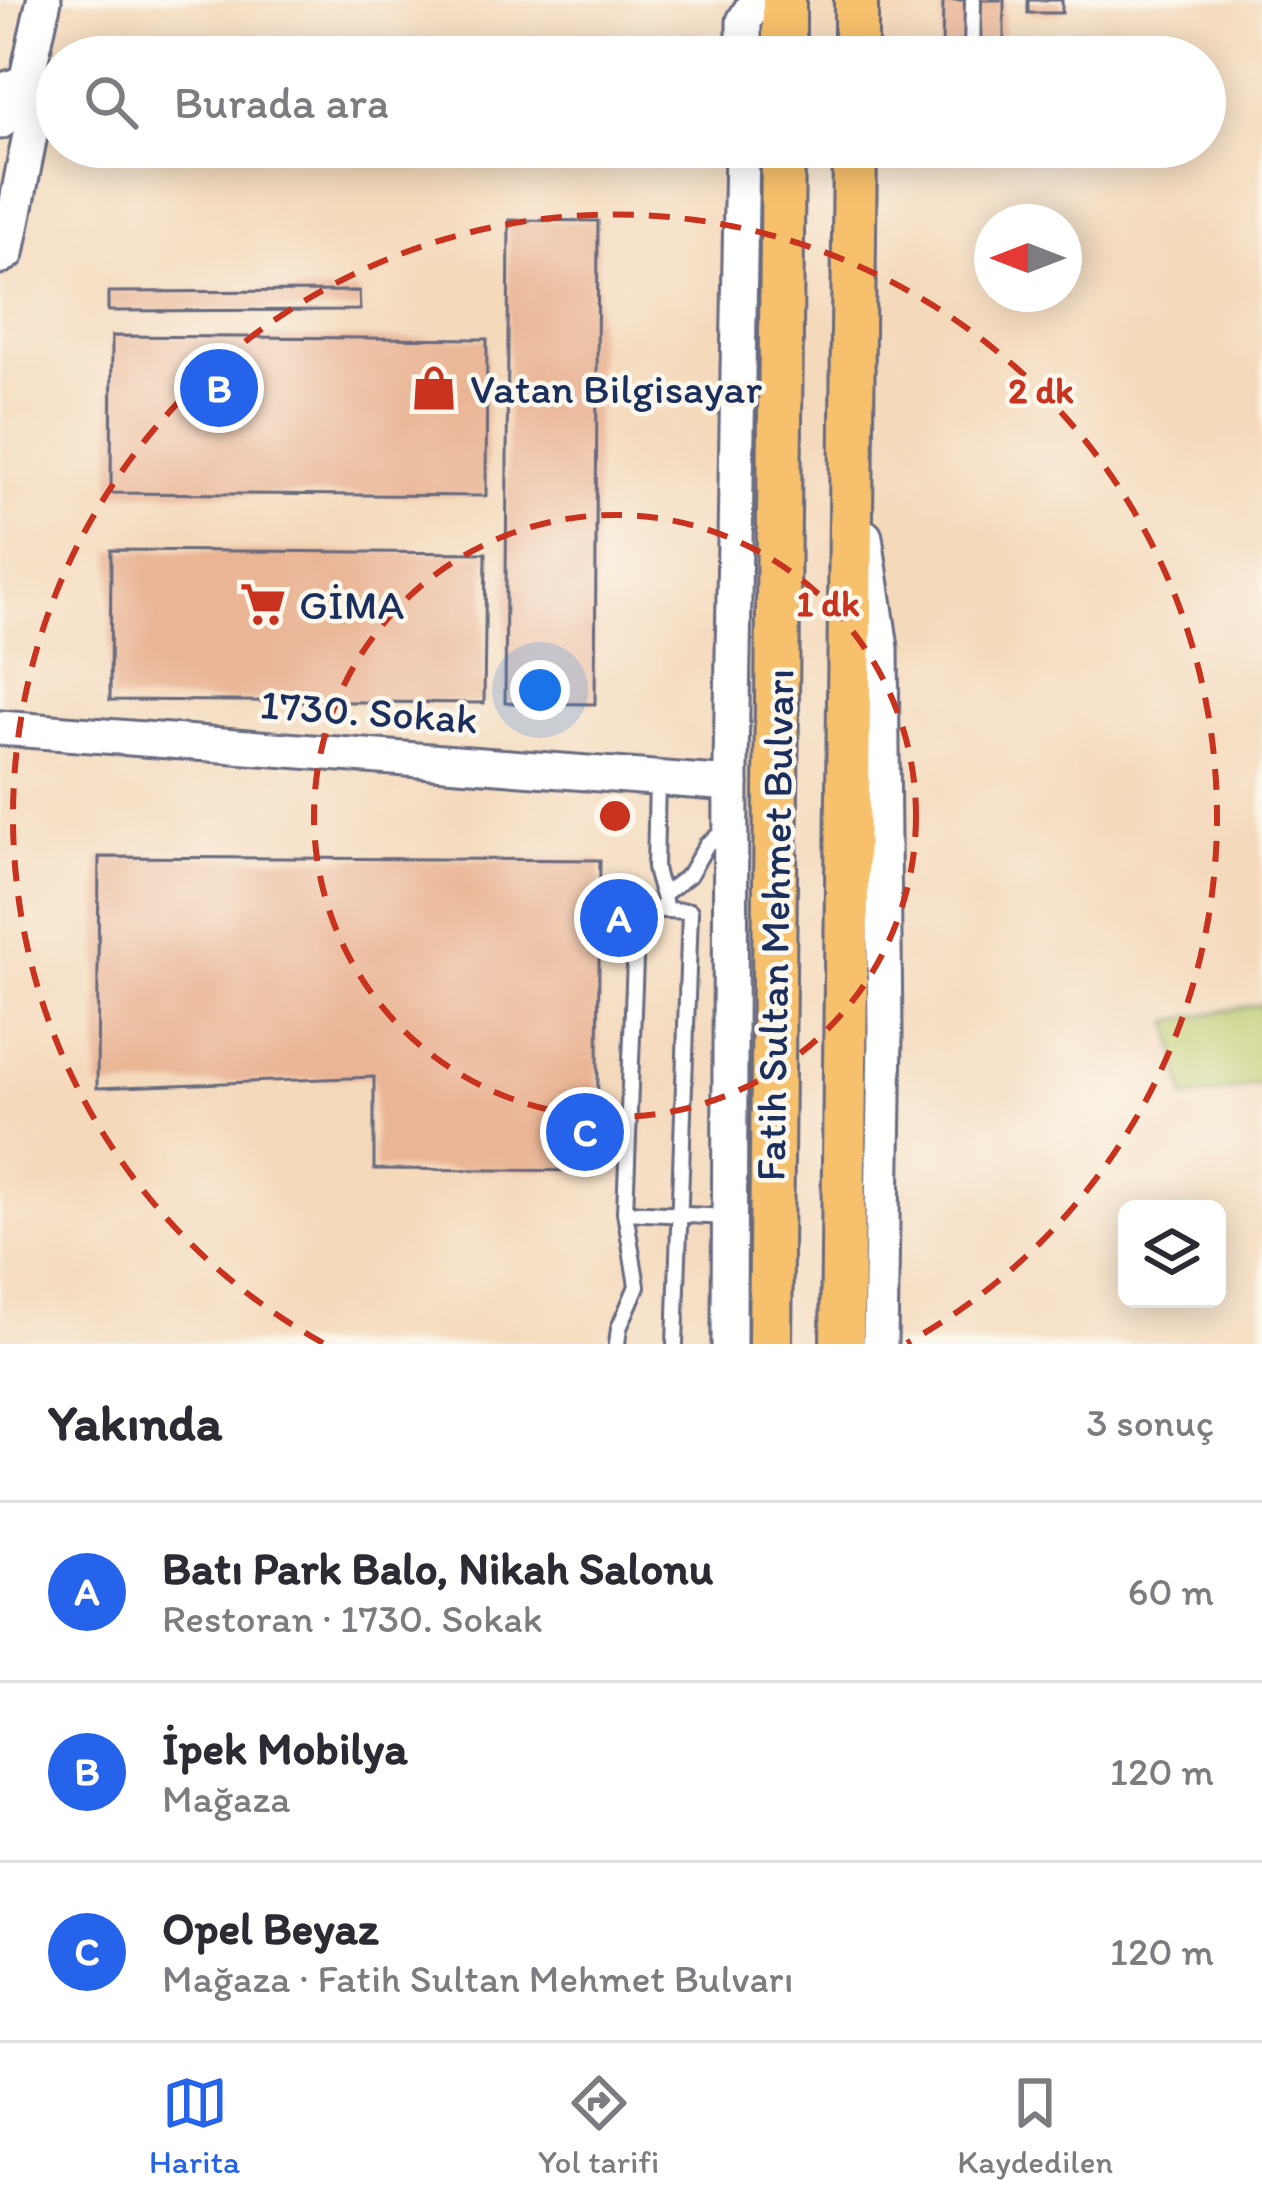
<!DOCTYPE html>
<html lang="tr">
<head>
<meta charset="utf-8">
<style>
	body { margin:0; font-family:Itim,sans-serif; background:#f2f2f3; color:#2b2b33 }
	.controls { position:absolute; right:36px; bottom:36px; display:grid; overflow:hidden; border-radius:18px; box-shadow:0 6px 30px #0003 }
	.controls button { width:108px; height:108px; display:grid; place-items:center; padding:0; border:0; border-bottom:3px solid #e1e1e2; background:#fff; color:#2b2b33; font:60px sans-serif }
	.compass { position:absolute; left:974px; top:204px; width:108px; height:108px; border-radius:50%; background:#fff; box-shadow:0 6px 30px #0003; rotate:270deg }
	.you { position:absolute; left:540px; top:690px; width:42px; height:42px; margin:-30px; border:9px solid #fff; border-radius:50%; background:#1a73e8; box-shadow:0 0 0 18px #1a73e833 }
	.badge { display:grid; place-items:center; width:78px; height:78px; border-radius:50%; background:#2563eb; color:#fff; font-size:39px; font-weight:700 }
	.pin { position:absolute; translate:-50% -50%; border:6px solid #fff; box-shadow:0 3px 12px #0006 }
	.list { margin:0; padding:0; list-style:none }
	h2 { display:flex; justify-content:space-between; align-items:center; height:156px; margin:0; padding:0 48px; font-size:51px }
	h2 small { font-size:39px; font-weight:400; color:#7c7c81 }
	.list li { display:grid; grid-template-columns:78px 1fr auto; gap:36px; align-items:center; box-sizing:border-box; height:180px; padding:0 48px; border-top:3px solid #e1e1e2 }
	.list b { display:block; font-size:45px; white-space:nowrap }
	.list p { margin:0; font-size:39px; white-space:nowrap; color:#7c7c81 }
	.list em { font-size:39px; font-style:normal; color:#7c7c81 }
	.icon { flex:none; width:66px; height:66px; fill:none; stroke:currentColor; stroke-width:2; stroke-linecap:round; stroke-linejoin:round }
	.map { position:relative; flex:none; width:1262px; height:1344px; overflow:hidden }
	.search { position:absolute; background:#fff; box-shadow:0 6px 30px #0003; left:36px; right:36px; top:36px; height:132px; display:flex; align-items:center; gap:30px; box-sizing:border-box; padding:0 42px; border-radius:66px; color:#7c7c81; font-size:45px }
	.sheet { height:696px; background:#fff }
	nav { display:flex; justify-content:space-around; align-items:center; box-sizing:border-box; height:168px; border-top:3px solid #e1e1e2; background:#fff; font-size:33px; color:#7c7c81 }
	nav a { display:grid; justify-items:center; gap:6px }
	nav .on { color:#2563eb }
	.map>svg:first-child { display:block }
</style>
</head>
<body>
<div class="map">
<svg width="1262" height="1344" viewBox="0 0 1262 1344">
	<rect width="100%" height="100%" fill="#fbf7ec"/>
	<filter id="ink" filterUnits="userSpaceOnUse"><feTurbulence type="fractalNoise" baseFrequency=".00833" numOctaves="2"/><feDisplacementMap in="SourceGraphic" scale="24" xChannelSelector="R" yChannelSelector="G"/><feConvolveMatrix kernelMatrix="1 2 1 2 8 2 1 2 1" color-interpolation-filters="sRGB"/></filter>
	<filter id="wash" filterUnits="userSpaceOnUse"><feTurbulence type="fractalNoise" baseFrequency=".004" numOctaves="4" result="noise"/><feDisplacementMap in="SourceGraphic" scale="48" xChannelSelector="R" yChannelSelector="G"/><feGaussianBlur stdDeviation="2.7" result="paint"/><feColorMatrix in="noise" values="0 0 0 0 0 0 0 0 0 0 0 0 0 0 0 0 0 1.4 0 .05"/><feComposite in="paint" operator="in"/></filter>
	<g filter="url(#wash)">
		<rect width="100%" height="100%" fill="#f4d9bb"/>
		<polygon fill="#bdca6c" stroke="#6c7c65" stroke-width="3" points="1262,1004 1262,1084 1185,1099 1170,1021"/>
		<g id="blocks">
			<g fill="#eab595">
				<polygon points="943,0 1004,0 1004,51 942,50"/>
				<rect x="1028" y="0" width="34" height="13"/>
				<polygon points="709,48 709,57 580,57 591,50"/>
				<polygon points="509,220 598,221 595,704 505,703"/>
				<polygon points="359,291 360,310 108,311 108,292"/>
				<polygon points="112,336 487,339 486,496 111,493"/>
				<polygon points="111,550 486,553 484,703 110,700"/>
				<polygon points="99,857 600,860 597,1171 374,1169 374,1077 97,1088"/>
			</g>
		</g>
	</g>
	<g filter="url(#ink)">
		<use href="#blocks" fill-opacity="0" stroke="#676a7f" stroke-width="3"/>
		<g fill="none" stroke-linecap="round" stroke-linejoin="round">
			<g stroke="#676a7f" stroke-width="20">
				<g id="service">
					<polyline points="972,57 973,0"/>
					<path d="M 657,780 L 655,867 C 657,884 665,893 665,910"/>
					<polyline points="665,893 689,875 707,844 727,829"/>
					<polyline points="625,1212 728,1217"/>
					<polyline points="617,1344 619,1328 637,1286 625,1212 637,909 690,911 675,1344"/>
				</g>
			</g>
			<g stroke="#676a7f" stroke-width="39">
				<g id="tertiary">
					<polyline points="744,57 744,21 757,0"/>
					<polyline points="26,82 44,0"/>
					<polyline points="0,122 6,89 26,82"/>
					<polyline points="0,257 7,253 37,99 26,82"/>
					<polyline points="865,537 881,648 885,1034 880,1344"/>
					<polyline points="0,728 731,784"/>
					<polyline points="729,1344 731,766 742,147"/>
				</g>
			</g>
			<g stroke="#676a7f" stroke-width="48">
				<g id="trunk">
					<polyline points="784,57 784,0"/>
					<polyline points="856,57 856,0"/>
					<polyline points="770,1344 783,147"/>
					<polyline points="842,1344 855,147"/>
				</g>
			</g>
			<use href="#service" stroke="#fff" stroke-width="14"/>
			<use href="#tertiary" stroke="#fff" stroke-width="33"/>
			<use href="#trunk" stroke="#f7c06c" stroke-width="42"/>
		</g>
	</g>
	<g fill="none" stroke="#c8321e" stroke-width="6" stroke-dasharray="21 15">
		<circle cx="615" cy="816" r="301"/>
		<path d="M323 1343A602 602 0 1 1 907 1343"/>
	</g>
	<defs>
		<g id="shop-bare" transform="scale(3.6)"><path d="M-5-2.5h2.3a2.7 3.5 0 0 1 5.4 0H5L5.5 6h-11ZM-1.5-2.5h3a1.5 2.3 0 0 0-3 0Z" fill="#c8321e" stroke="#fbf7ec" stroke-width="2.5" paint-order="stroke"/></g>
		<g id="supermarket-bare" transform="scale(3.6)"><path d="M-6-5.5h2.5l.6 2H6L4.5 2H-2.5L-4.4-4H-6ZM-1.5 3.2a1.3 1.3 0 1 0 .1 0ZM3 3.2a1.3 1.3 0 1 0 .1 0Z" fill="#c8321e" stroke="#fbf7ec" stroke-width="2.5" paint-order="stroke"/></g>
	</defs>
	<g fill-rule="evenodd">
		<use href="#shop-bare" x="434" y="388"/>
		<use href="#supermarket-bare" x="263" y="604"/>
	</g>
	<g text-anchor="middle" stroke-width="9" stroke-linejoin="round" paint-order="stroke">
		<g font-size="42" fill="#1b2f5e" stroke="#fbf7ec" text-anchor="start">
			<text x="470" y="403">Vatan Bilgisayar</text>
			<text x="299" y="619">GİMA</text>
		</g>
		<g font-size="42" fill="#1b2f5e" stroke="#fbf7ec">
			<text transform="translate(369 711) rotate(4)" y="15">1730. Sokak</text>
			<text transform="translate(774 925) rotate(-89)" y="15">Fatih Sultan Mehmet Bulvarı</text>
		</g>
	</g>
	<circle cx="615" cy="816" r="18" fill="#c8321e" stroke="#fbf7ec" stroke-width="6"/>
	<g font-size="36" text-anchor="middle" font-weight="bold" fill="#c8321e" stroke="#fbf7ec" stroke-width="9" stroke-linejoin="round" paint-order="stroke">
		<text x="1041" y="403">2 dk</text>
		<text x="828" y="616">1 dk</text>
	</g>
</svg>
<div class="controls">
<button><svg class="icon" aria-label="layers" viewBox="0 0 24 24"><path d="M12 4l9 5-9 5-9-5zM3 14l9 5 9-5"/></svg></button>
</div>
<svg class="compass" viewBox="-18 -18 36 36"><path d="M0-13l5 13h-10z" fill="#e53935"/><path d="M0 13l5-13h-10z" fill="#7c7c81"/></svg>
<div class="you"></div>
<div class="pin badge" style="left:619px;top:918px">A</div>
<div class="pin badge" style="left:219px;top:388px">B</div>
<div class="pin badge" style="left:585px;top:1132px">C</div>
<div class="search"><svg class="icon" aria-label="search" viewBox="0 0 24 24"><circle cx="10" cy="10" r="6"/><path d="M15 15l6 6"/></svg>Burada ara</div>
</div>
<section class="sheet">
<h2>Yakında<small>3 sonuç</small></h2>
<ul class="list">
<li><span class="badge">A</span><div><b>Batı Park Balo, Nikah Salonu</b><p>Restoran · 1730. Sokak</p></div><em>60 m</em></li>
<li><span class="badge">B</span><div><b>İpek Mobilya</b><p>Mağaza</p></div><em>120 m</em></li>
<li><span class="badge">C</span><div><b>Opel Beyaz</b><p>Mağaza · Fatih Sultan Mehmet Bulvarı</p></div><em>120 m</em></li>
</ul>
</section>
<nav>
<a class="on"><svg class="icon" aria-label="map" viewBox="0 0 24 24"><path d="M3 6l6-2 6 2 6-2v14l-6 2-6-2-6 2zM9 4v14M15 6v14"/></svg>Harita</a>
<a><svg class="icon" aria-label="directions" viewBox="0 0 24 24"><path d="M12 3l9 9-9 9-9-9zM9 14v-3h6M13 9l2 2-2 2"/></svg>Yol tarifi</a>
<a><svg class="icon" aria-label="saved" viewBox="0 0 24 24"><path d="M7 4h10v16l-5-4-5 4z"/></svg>Kaydedilen</a>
</nav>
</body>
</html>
